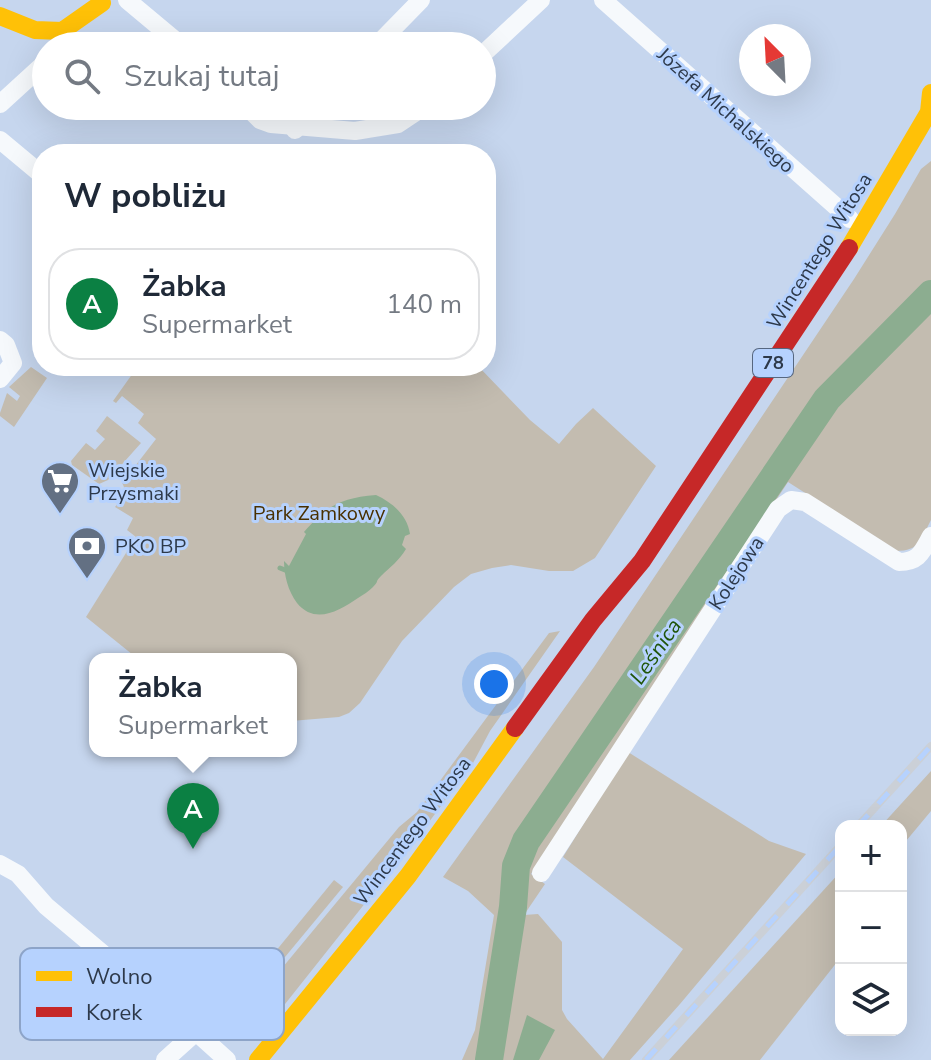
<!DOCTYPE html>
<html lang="pl">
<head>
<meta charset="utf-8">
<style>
	body { margin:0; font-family:"Nunito Sans",sans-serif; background:#f6f6f7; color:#1f2937 }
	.controls { position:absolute; right:24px; bottom:24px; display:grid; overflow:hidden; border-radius:16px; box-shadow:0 8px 32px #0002 }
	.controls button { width:72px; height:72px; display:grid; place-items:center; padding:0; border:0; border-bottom:2px solid #e0e1e3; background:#fff; color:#1f2937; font:40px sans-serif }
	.compass { position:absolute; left:739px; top:24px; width:72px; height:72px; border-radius:50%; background:#fff; box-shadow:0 8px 32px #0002; rotate:336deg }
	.you { position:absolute; left:494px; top:684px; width:28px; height:28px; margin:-20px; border:6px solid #fff; border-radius:50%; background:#1a73e8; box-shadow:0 0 0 12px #1a73e833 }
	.badge { display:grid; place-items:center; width:52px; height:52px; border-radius:50%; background:#0b8043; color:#fff; font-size:26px; font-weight:700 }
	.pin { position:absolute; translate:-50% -66px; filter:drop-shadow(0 2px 4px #0008) }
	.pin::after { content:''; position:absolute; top:42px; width:28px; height:24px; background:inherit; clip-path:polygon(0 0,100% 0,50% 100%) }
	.popup { position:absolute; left:89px; top:653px; width:208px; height:104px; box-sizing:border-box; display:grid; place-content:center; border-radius:16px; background:#fff; filter:drop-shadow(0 2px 6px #0005); font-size:26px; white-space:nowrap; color:#747a83 }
	.popup b { font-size:30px; color:#1f2937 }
	.popup::after { content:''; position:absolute; left:50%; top:100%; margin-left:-16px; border:16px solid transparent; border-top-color:#fff }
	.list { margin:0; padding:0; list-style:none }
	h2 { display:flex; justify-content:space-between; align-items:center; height:104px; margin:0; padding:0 32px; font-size:34px }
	h2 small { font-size:26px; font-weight:400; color:#747a83 }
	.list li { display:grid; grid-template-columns:52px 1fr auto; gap:24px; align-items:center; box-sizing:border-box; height:112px; margin:0 16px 16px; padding:0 16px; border:2px solid #e0e1e3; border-radius:32px }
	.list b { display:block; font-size:30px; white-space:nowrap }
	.list p { margin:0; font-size:26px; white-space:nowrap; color:#747a83 }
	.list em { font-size:26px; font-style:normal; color:#747a83 }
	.icon { flex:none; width:44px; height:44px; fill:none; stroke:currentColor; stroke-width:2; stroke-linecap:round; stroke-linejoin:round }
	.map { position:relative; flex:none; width:931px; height:1060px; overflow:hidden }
	.search { position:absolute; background:#fff; box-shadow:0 8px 32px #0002; left:32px; top:32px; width:464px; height:88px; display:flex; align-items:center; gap:20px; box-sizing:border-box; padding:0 28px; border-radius:44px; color:#747a83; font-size:30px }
	.panel { position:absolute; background:#fff; box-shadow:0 8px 32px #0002; left:32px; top:144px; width:464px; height:232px; border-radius:32px }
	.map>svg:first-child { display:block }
</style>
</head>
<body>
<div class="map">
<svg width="931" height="1060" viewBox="0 0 931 1060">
	<rect width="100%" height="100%" fill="#c6d6ee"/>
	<g fill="#c3bcb0">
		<path d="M 931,161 L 931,284 L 813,402 L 761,481 L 644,651 L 520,837 L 509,867 L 506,915 L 517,915 L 519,868 L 531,845 L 666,647 L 824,411 L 931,304 L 931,520 C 921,539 920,551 896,551 L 788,482 L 540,859 L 531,874 L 545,884 L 524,915 L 538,914 L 562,942 L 562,1010 L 567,1019 L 603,1059 L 683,949 L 563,857 L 628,752 L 769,841 L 806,854 L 680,1004 L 630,1060 L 462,1060 L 475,1030 L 494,915 L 468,891 L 443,877 L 594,667 L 854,279 L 895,214 L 921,169 Z"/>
		<path d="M 138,366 L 164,366 L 167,369 L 170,366 L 478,366 L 530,420 L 559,444 L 576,424 L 593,408 L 656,466 L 595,558 L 573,571 L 549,571 L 511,565 L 492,568 L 471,574 L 454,587 L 402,641 L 360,703 L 349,713 L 339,717 L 291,721 L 291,659 L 138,659 L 86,617 L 136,537 L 127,530 L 133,518 L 115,507 C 121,499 128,492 122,483 L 156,439 L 138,423 L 144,414 L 122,396 L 116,403 L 113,401 Z"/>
		<polygon points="31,367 47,378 14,427 0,416 0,413 7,393 17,401 20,396 9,387"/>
		<polygon points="107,416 141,443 108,480 99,484 72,465 71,461 86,443 95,450 105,439 96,431"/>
		<polygon points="560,631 490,731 473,763 420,834 266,1028 258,997 399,827 417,812 549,633"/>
		<polygon points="931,771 931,811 901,847 901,826 881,826"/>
		<polygon points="841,871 841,957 760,1060 669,1060"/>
		<polygon points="334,880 343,887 285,957 282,958 275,952"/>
	</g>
	<g fill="#8cad90">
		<path d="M 376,495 C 393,503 407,515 410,534 L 405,536 L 402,545 L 406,549 C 398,562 391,566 381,576 C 374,583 380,580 373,587 C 369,591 363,595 358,598 C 339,611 315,625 297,603 C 288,591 284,575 284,561 L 289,566 L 306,534 L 304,532 C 327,506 340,498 376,495 Z"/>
		<polygon points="527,1015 555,1030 539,1060 513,1060"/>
	</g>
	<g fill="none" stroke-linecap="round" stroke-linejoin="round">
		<polyline stroke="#8cad90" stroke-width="5" points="280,568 285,570"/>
		<polyline stroke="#8cad90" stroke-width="28" points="489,1060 513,907 516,866 526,841 827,399 931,294"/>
		<g stroke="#f6f9fc" stroke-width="18">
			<polyline points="127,0 182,46"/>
			<polyline points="603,0 850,219"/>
			<polyline points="376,46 421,0"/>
			<polyline points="482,55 541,0"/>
			<polyline points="0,104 46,62"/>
			<polyline points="246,106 260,120 271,124 355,131 398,124 425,106"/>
			<polyline points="295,130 318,106"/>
			<polyline points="0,140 42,175"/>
			<polyline points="0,340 6,345 13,363 0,379"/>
			<polyline points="0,864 18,874 46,906 196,1032 227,1060"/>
			<path d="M 541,873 L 778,509 L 791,500 L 805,502 L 899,562 C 919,562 922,552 931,536"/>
			<polyline points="165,1060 196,1032"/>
		</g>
		<g stroke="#ffc107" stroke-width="18">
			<polyline points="0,16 35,30 62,31 102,3"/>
			<polyline points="849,248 929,112 931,93"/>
			<polyline points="258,1060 408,876 515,728"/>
		</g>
		<polyline stroke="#c62828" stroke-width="18" points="515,728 593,620 642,561 849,248"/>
		<g stroke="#cbd0d7" stroke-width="8">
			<g id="rail">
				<polyline points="858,826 931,746"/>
				<polyline points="646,1060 841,845"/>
			</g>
		</g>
		<use href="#rail" stroke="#b6d2fe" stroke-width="5" stroke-dasharray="15" stroke-linecap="butt"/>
	</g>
	<defs>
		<g id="supermarket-pin" transform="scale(2)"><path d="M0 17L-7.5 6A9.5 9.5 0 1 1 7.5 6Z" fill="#637083" stroke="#b6d2fe"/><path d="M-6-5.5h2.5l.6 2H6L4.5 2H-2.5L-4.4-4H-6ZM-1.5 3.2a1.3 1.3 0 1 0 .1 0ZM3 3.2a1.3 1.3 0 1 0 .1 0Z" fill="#fff"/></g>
		<g id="bank-pin" transform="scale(2)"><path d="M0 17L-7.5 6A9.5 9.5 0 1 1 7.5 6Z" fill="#637083" stroke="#b6d2fe"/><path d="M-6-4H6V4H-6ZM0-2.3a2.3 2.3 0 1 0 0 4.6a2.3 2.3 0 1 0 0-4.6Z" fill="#fff"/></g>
	</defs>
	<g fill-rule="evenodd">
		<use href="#supermarket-pin" x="60" y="481"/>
		<use href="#bank-pin" x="87" y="546"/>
	</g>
	<g text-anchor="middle" stroke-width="6" stroke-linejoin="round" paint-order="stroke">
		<rect fill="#b6d2fe" stroke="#566780" stroke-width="2" x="753" y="349" width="40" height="28" rx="6"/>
		<g font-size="18" font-weight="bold" fill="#2d394a">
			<text x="773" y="369">78</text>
		</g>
		<g font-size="20" fill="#2d394a" stroke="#b6d2fe">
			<text transform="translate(726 110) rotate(42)" y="7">Józefa Michalskiego</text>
			<text transform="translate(819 251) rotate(-58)" y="7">Wincentego Witosa</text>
			<text transform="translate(736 573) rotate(-57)" y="7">Kolejowa</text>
			<text transform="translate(412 831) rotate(-53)" y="7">Wincentego Witosa</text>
		</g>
		<g font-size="20" fill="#2d394a" stroke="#b6d2fe" text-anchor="start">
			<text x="88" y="477">Wiejskie<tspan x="88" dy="23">Przysmaki</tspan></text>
			<text x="115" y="553">PKO BP</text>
		</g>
		<g font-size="20" fill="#493000" stroke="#b6d2fe">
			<text x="319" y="520">Park Zamkowy</text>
		</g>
		<g font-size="22" font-style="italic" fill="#205509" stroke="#b6d2fe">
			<text transform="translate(655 651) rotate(-56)" y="8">Leśnica</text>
		</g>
	</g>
	<rect x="20" y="948" width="264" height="92" rx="12" fill="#b6d2fe" stroke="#8da4c8" stroke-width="2"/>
	<rect x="36" y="971" width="36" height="10" fill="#ffc107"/>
	<rect x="36" y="1007" width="36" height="10" fill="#c62828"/>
	<g font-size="22" fill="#2d394a">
		<text x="86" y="984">Wolno</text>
		<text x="86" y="1020">Korek</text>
	</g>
</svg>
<div class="controls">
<button>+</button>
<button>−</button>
<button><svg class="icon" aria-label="layers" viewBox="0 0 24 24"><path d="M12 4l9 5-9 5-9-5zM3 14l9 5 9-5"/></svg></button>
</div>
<svg class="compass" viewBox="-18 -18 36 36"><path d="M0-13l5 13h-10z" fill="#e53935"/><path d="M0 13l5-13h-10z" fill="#747a83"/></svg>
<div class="you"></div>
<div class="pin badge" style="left:193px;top:849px">A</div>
<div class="popup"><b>Żabka</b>Supermarket</div>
<div class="search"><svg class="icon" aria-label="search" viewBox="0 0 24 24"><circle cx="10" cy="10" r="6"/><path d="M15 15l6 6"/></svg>Szukaj tutaj</div>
<section class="panel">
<h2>W pobliżu<small></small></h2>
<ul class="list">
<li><span class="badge">A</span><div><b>Żabka</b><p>Supermarket</p></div><em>140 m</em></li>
</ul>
</section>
</div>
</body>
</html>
